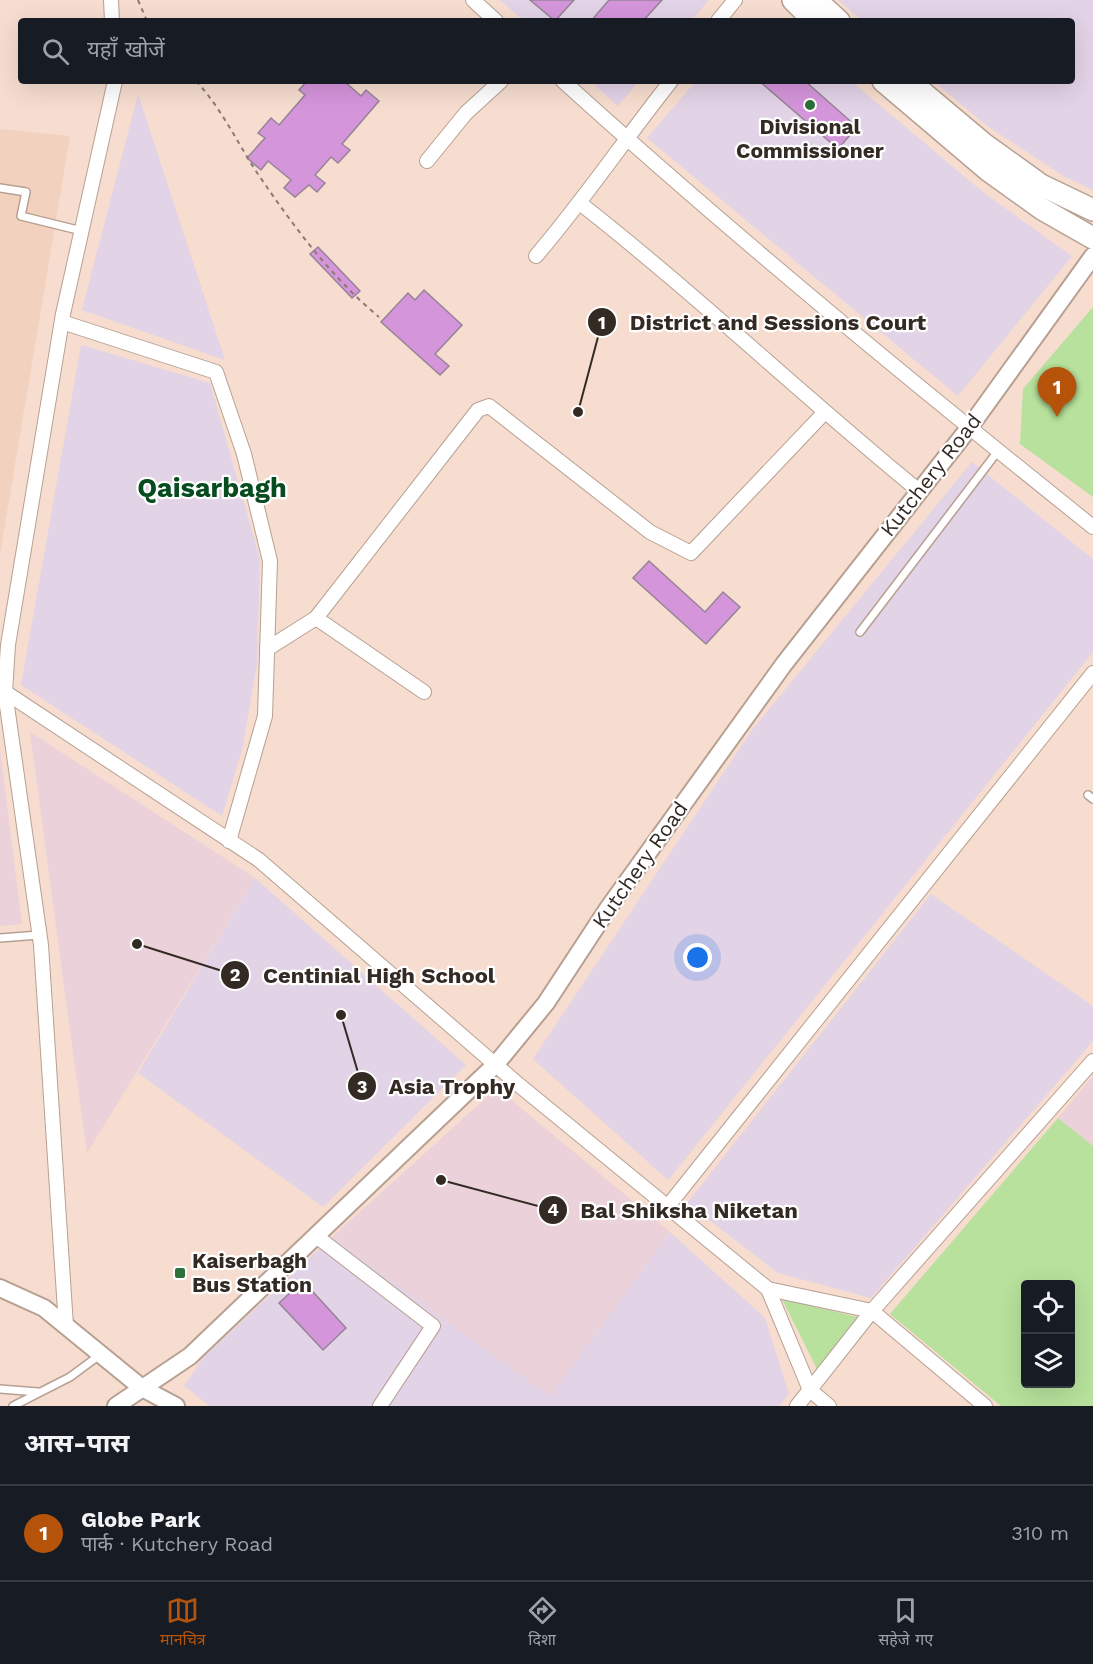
<!DOCTYPE html>
<html lang="hi">
<head>
<meta charset="utf-8">
<style>
	body { margin:0; font-family:"Work Sans","Noto Sans Devanagari",sans-serif; background:#242831; color:#f1f3f6 }
	.controls { position:absolute; right:18px; bottom:18px; display:grid; overflow:hidden; border-radius:6px; box-shadow:0 6px 24px #0002 }
	.controls button { width:54px; height:54px; display:grid; place-items:center; padding:0; border:0; border-bottom:2px solid #363941; background:#171b24; color:#f1f3f6; font:30px sans-serif }
	.you { position:absolute; left:698px; top:958px; width:21px; height:21px; margin:-15px; border:4px solid #fff; border-radius:50%; background:#1a73e8; box-shadow:0 0 0 9px #1a73e833 }
	.badge { display:grid; place-items:center; width:39px; height:39px; border-radius:50%; background:#b45309; color:#fff; font-size:20px; font-weight:700 }
	.pin { position:absolute; translate:-50% -50px; filter:drop-shadow(0 2px 3px #0008) }
	.pin::after { content:''; position:absolute; top:32px; width:21px; height:18px; background:inherit; clip-path:polygon(0 0,100% 0,50% 100%) }
	.list { margin:0; padding:0; list-style:none }
	h2 { display:flex; justify-content:space-between; align-items:center; height:78px; margin:0; padding:0 24px; font-size:26px }
	h2 small { font-size:20px; font-weight:400; color:#9ea1a6 }
	.list li { display:grid; grid-template-columns:39px 1fr auto; gap:18px; align-items:center; box-sizing:border-box; height:96px; padding:0 24px; border-top:2px solid #363941 }
	.list b { display:block; font-size:22px; white-space:nowrap }
	.list p { margin:0; font-size:20px; white-space:nowrap; color:#9ea1a6 }
	.list em { font-size:20px; font-style:normal; color:#9ea1a6 }
	.icon { flex:none; width:33px; height:33px; fill:none; stroke:currentColor; stroke-width:2; stroke-linecap:round; stroke-linejoin:round }
	.map { position:relative; flex:none; width:1093px; height:1406px; overflow:hidden }
	.search { position:absolute; background:#171b24; box-shadow:0 6px 24px #0002; left:18px; right:18px; top:18px; height:66px; display:flex; align-items:center; gap:15px; box-sizing:border-box; padding:0 21px; border-radius:6px; color:#9ea1a6; font-size:22px }
	.sheet { height:174px; background:#171b24 }
	nav { display:flex; justify-content:space-around; align-items:center; box-sizing:border-box; height:84px; border-top:2px solid #363941; background:#171b24; font-size:16px; color:#9ea1a6 }
	nav a { display:grid; justify-items:center; gap:3px }
	nav .on { color:#b45309 }
	.map>svg:first-child { display:block }
</style>
</head>
<body>
<div class="map">
<svg width="1093" height="1406" viewBox="0 0 1093 1406">
	<rect width="100%" height="100%" fill="#f6ddcf"/>
	<g fill="#e2d3e6">
		<polygon points="500,0 709,0 691,21 524,21"/>
		<polygon points="838,0 1093,0 1093,190 1065,177 986,125 933,81 1072,81 1072,21 863,21"/>
		<polygon points="590,81 639,81 618,106"/>
		<polygon points="696,81 851,81 984,193 1072,256 958,396 647,138"/>
		<polygon points="138,94 225,360 82,310"/>
		<polygon points="81,345 210,383 260,559 257,664 242,750 222,816 21,685"/>
		<polygon points="972,462 1093,559 1093,652 668,1180 533,1059 752,730"/>
		<polygon points="255,878 466,1065 323,1207 138,1073"/>
		<polygon points="931,894 1093,1006 1093,1041 871,1298 778,1273 687,1203"/>
		<polygon points="670,1232 765,1318 789,1394 779,1406 210,1406 184,1386 203,1358 332,1237 550,1396"/>
	</g>
	<polygon fill="#f2d2bf" points="0,129 70,136 0,554"/>
	<g fill="#ebd1d9">
		<polygon points="30,732 255,878 87,1153 67,1009"/>
		<polygon points="0,749 22,924 0,926"/>
		<polygon points="1093,1076 1093,1146 1058,1118"/>
		<polygon points="497,1088 670,1232 550,1396 332,1237"/>
	</g>
	<g fill="#b7e19c" fill-rule="evenodd">
		<polygon points="1093,307 1093,497 1020,444 1023,389"/>
		<path d="M 1058,1118 L 1093,1146 L 1093,1406 L 1001,1406 L 890,1314 ZM 1070,1284 L 1070,1384 L 1026,1384 L 1026,1284 Z"/>
		<polygon points="782,1299 857,1317 817,1369"/>
	</g>
	<g fill="#d595db" stroke="#958496" stroke-width="1.5">
		<polygon points="530,0 574,0 555,21"/>
		<polygon points="609,0 662,0 643,21 591,21"/>
		<polygon points="307,81 344,81 361,96 366,90 379,101 342,144 350,150 338,163 331,157 315,175 325,183 317,192 309,185 295,197 284,188 291,180 268,161 261,170 247,158 265,138 258,133 271,118 279,125 305,95 299,90"/>
		<polygon points="759,81 805,81 857,127 838,149"/>
		<polygon points="318,247 360,291 352,298 310,254"/>
		<polygon points="424,290 462,325 435,354 449,366 440,375 381,322 408,293 415,300"/>
		<polygon points="649,561 705,612 723,592 740,607 706,644 633,578"/>
		<polygon points="303,1281 346,1328 323,1350 279,1303"/>
	</g>
	<g fill="none" stroke-linecap="round" stroke-linejoin="round">
		<g stroke="#b7a092" stroke-width="10">
			<g id="service">
				<polyline points="0,188 26,192 21,216 82,231"/>
				<polyline points="860,632 998,451"/>
				<polyline points="1088,795 1093,799"/>
				<polyline points="0,938 39,935"/>
				<polyline points="0,1389 38,1392"/>
				<polyline points="13,1406 70,1377 101,1354"/>
			</g>
		</g>
		<g stroke="#b7a092" stroke-width="16">
			<g id="minor">
				<polyline points="111,0 112,21"/>
				<polyline points="473,0 496,21"/>
				<polyline points="718,21 735,0"/>
				<path d="M 563,81 C 734,236 913,383 1093,527"/>
				<polyline points="427,161 466,113 501,81"/>
				<path d="M 581,204 C 697,295 805,398 919,491"/>
				<path d="M 536,256 C 584,200 625,139 671,81"/>
				<polyline points="62,322 216,372 244,454 270,561 265,716 229,841"/>
				<polyline points="316,618 424,692"/>
				<polyline points="267,649 316,618 478,410 489,406 650,532 691,553 824,413"/>
				<polyline points="2,690 259,860 519,1085 768,1289 872,1311 985,1406"/>
				<polyline points="668,1206 1093,673"/>
				<polyline points="316,1236 433,1326 380,1406"/>
				<polyline points="768,1289 810,1390 829,1406"/>
				<polyline points="66,1326 41,945 5,692 8,645 63,314 115,81"/>
				<polyline points="797,1406 872,1311 1093,1061"/>
			</g>
		</g>
		<g stroke="#b7a092" stroke-width="20">
			<g id="tertiary">
				<polyline points="0,1288 44,1308 142,1388 176,1406"/>
				<polyline points="116,1406 190,1356 496,1064 546,1003 609,907 784,664 969,428 1093,256"/>
			</g>
		</g>
		<g stroke="#b7a092" stroke-width="24">
			<g id="primary">
				<polyline points="793,0 814,21"/>
				<polyline points="816,0 839,21"/>
				<polyline points="883,81 989,171 1042,209 1093,238"/>
				<polyline points="909,81 984,144 1041,185 1093,210"/>
			</g>
		</g>
		<g stroke="#8b7b72" stroke-width="2" stroke-dasharray="4.5 4.5" stroke-linecap="butt">
			<polyline points="138,0 147,21"/>
			<path d="M 196,81 C 223,110 238,145 260,177 C 294,227 332,278 379,317"/>
		</g>
		<use href="#service" stroke="#fff" stroke-width="7"/>
		<use href="#minor" stroke="#fff" stroke-width="14"/>
		<use href="#tertiary" stroke="#fff" stroke-width="16"/>
		<use href="#primary" stroke="#fff" stroke-width="21"/>
	</g>
	<g fill="#2c703c" stroke="#fff" stroke-width="2">
		<circle cx="810" cy="105" r="6"/>
		<rect x="174" y="1267" width="12" height="12" rx="3"/>
	</g>
	<g text-anchor="middle" stroke-width="4.5" stroke-linejoin="round" paint-order="stroke">
		<g font-size="21" font-weight="bold" fill="#332a24" stroke="#fff">
			<text x="810" y="134">Divisional<tspan x="810" dy="24">Commissioner</tspan></text>
			<text x="192" y="1268" text-anchor="start">Kaiserbagh<tspan x="192" dy="24">Bus Station</tspan></text>
		</g>
		<g font-size="21" fill="#332a24" stroke="#fff">
			<text transform="translate(931 475) rotate(-52)" y="7">Kutchery Road</text>
			<text transform="translate(640 865) rotate(-55)" y="7">Kutchery Road</text>
		</g>
		<g font-size="27" font-weight="bold" fill="#064c1e" stroke="#fff">
			<text x="212" y="497">Qaisarbagh</text>
		</g>
	</g>
	<path fill="none" stroke="#332a24" stroke-width="2" d="M578 412L602 322M137 944L235 975M341 1015L362 1086M441 1180L553 1210"/>
	<g fill="#332a24" stroke="#fff" stroke-width="2">
		<circle cx="578" cy="412" r="6"/>
		<circle cx="137" cy="944" r="6"/>
		<circle cx="341" cy="1015" r="6"/>
		<circle cx="441" cy="1180" r="6"/>
		<circle cx="602" cy="322" r="15"/>
		<circle cx="235" cy="975" r="15"/>
		<circle cx="362" cy="1086" r="15"/>
		<circle cx="553" cy="1210" r="15"/>
	</g>
	<g font-size="18" text-anchor="middle" font-weight="bold" fill="#fff">
		<text x="602" y="329">1</text>
		<text x="235" y="981">2</text>
		<text x="362" y="1093">3</text>
		<text x="553" y="1216">4</text>
	</g>
	<g font-size="22" text-anchor="middle" font-weight="bold" fill="#332a24" stroke="#fff" stroke-width="4.5" stroke-linejoin="round" paint-order="stroke">
		<text x="778" y="330">District and Sessions Court</text>
		<text x="379" y="983">Centinial High School</text>
		<text x="452" y="1094">Asia Trophy</text>
		<text x="689" y="1218">Bal Shiksha Niketan</text>
	</g>
</svg>
<div class="controls">
<button><svg class="icon" aria-label="locate" viewBox="0 0 24 24"><circle cx="12" cy="12" r="6"/><path d="M12 2v4M12 18v4M2 12h4M18 12h4"/></svg></button>
<button><svg class="icon" aria-label="layers" viewBox="0 0 24 24"><path d="M12 4l9 5-9 5-9-5zM3 14l9 5 9-5"/></svg></button>
</div>
<div class="you"></div>
<div class="pin badge" style="left:1057px;top:417px">1</div>
<div class="search"><svg class="icon" aria-label="search" viewBox="0 0 24 24"><circle cx="10" cy="10" r="6"/><path d="M15 15l6 6"/></svg>यहाँ खोजें</div>
</div>
<section class="sheet">
<h2>आस-पास<small></small></h2>
<ul class="list">
<li><span class="badge">1</span><div><b>Globe Park</b><p>पार्क · Kutchery Road</p></div><em>310 m</em></li>
</ul>
</section>
<nav>
<a class="on"><svg class="icon" aria-label="map" viewBox="0 0 24 24"><path d="M3 6l6-2 6 2 6-2v14l-6 2-6-2-6 2zM9 4v14M15 6v14"/></svg>मानचित्र</a>
<a><svg class="icon" aria-label="directions" viewBox="0 0 24 24"><path d="M12 3l9 9-9 9-9-9zM9 14v-3h6M13 9l2 2-2 2"/></svg>दिशा</a>
<a><svg class="icon" aria-label="saved" viewBox="0 0 24 24"><path d="M7 4h10v16l-5-4-5 4z"/></svg>सहेजे गए</a>
</nav>
</body>
</html>
